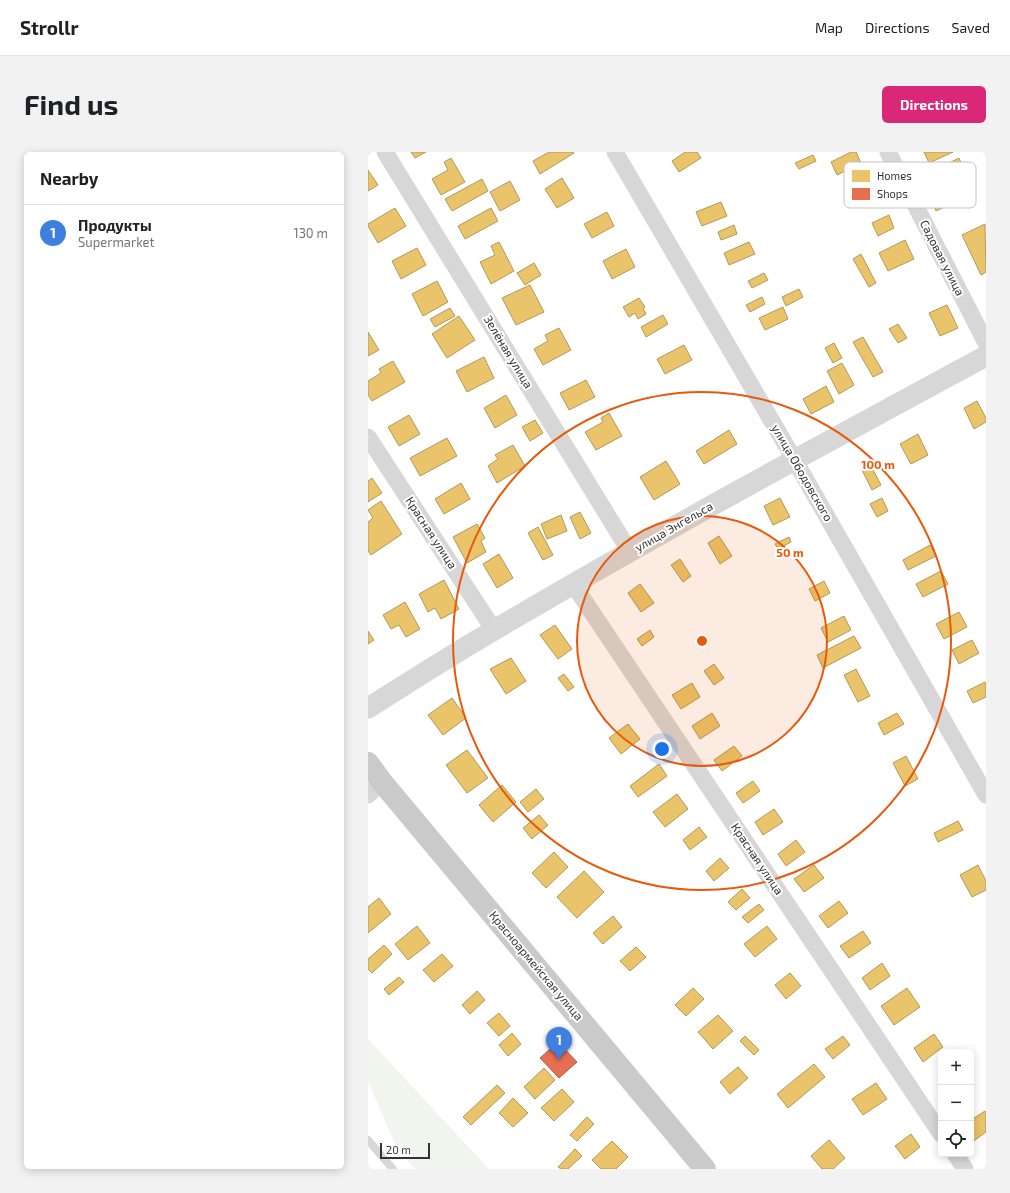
<!DOCTYPE html>
<html lang="en">
<head>
<meta charset="utf-8">
<style>
	body { margin:0; font-family:"Exo 2",sans-serif; background:#f2f2f2; color:#202124 }
	.controls { position:absolute; right:12px; bottom:12px; display:grid; overflow:hidden; border-radius:6px; box-shadow:0 2px 10px #0003 }
	.controls button { width:36px; height:36px; display:grid; place-items:center; padding:0; border:0; border-bottom:1px solid #e0e0e0; background:#fff; color:#202124; font:20px sans-serif }
	.scale { position:absolute; left:12px; bottom:10px; width:50px; box-sizing:border-box; padding-left:4px; border:2px solid #333; border-top:0; font-size:11px; line-height:14px; white-space:nowrap; color:#333; -webkit-text-stroke:3px #fff; paint-order:stroke }
	.you { position:absolute; left:294px; top:597px; width:14px; height:14px; margin:-10px; border:3px solid #fff; border-radius:50%; background:#1a73e8; box-shadow:0 0 0 6px #1a73e833 }
	.badge { display:grid; place-items:center; width:26px; height:26px; border-radius:50%; background:#db2777; color:#fff; font-size:13px; font-weight:700 }
	.pin { position:absolute; translate:-50% -33px; filter:drop-shadow(0 1px 2px #0008) }
	.pin::after { content:''; position:absolute; top:21px; width:14px; height:12px; background:inherit; clip-path:polygon(0 0,100% 0,50% 100%) }
	.list { margin:0; padding:0; list-style:none }
	h2 { display:flex; justify-content:space-between; align-items:center; height:52px; margin:0; padding:0 16px; font-size:17px }
	h2 small { font-size:13px; font-weight:400; color:#757577 }
	.list li { display:grid; grid-template-columns:26px 1fr auto; gap:12px; align-items:center; box-sizing:border-box; height:56px; padding:0 16px; border-top:1px solid #e0e0e0 }
	.list b { display:block; font-size:15px; white-space:nowrap }
	.list p { margin:0; font-size:13px; white-space:nowrap; color:#757577 }
	.list em { font-size:13px; font-style:normal; color:#757577 }
	.icon { flex:none; width:22px; height:22px; fill:none; stroke:currentColor; stroke-width:2; stroke-linecap:round; stroke-linejoin:round }
	.map { position:relative; flex:none; width:618px; height:1017px; overflow:hidden; border-radius:6px }
	header { display:flex; align-items:center; gap:24px; box-sizing:border-box; height:56px; padding:0 20px; background:#fff; border-bottom:1px solid #e0e0e0 }
	header strong { font-size:19px }
	nav { display:flex; gap:22px; margin-inline-start:auto; font-size:14px }
	.intro { display:flex; align-items:center; justify-content:space-between; box-sizing:border-box; height:96px; padding:0 24px }
	h1 { margin:0; font-size:28px }
	.button { padding:10px 18px; border-radius:6px; background:#db2777; color:#fff; font-size:14px; font-weight:700 }
	main { display:flex; gap:24px; padding:0 24px }
	aside { flex:1; background:#fff; border-radius:6px; box-shadow:0 2px 10px #0003 }
	.map>svg:first-child { display:block }
</style>
</head>
<body>
<header>
<strong>Strollr</strong>
<nav><a>Map</a><a>Directions</a><a>Saved</a></nav>
</header>
<div class="intro"><h1>Find us</h1><a class="button">Directions</a></div>
<main>
<aside>
<h2>Nearby<small></small></h2>
<ul class="list">
<li><span class="badge" style="background:#3f7fe0">1</span><div><b>Продукты</b><p>Supermarket</p></div><em>130 m</em></li>
</ul>
</aside>
<div class="map">
<svg width="618" height="1017" viewBox="0 0 618 1017">
	<rect width="100%" height="100%" fill="#fff"/>
	<polygon fill="#f1f5ed" points="0,887 121,1017 47,1017 29,997 0,929"/>
	<g fill="#e9c46a" stroke="#b2985a">
		<polygon points="43,0 58,0 47,6"/>
		<polygon points="181,0 205,0 206,1 172,22 165,9"/>
		<polygon points="317,0 329,0 333,6 311,20 304,9"/>
		<polygon points="483,0 488,0 493,11 469,23 463,10"/>
		<polygon points="556,0 585,0 561,11"/>
		<polygon points="445,3 448,9 431,17 427,11"/>
		<polygon points="83,6 97,30 73,43 64,27 80,18 76,10"/>
		<polygon points="591,6 597,20 574,31 567,18"/>
		<polygon points="0,18 10,33 0,39"/>
		<polygon points="194,26 206,46 189,56 177,37"/>
		<polygon points="114,27 120,39 84,59 77,47"/>
		<polygon points="142,29 152,48 132,59 122,40"/>
		<polygon points="577,45 580,53 568,59 565,51"/>
		<polygon points="353,50 359,64 334,74 328,60"/>
		<polygon points="27,56 38,74 10,91 0,74 0,72"/>
		<polygon points="123,56 130,69 97,87 90,74"/>
		<polygon points="239,60 246,74 224,86 216,72"/>
		<polygon points="521,63 526,76 510,84 504,71"/>
		<polygon points="617,72 618,120 613,123 594,83"/>
		<polygon points="366,73 369,82 353,88 350,80"/>
		<polygon points="537,88 546,107 520,119 511,101"/>
		<polygon points="131,90 146,119 123,132 112,110 127,103 123,94"/>
		<polygon points="381,90 387,102 361,113 356,101"/>
		<polygon points="49,96 58,113 33,127 24,109"/>
		<polygon points="258,97 267,115 244,127 235,109"/>
		<polygon points="493,102 508,131 501,135 485,107"/>
		<polygon points="166,111 173,123 157,133 149,121"/>
		<polygon points="396,121 400,128 384,136 380,129"/>
		<polygon points="69,129 80,150 55,164 44,142"/>
		<polygon points="162,133 176,160 148,173 134,146"/>
		<polygon points="431,137 435,145 418,154 414,145"/>
		<polygon points="394,145 397,152 382,160 378,153"/>
		<polygon points="271,146 277,155 275,156 278,162 270,167 267,161 261,165 255,155"/>
		<polygon points="579,153 590,176 572,184 561,161"/>
		<polygon points="415,155 420,167 397,178 391,166"/>
		<polygon points="82,156 87,164 67,175 62,167"/>
		<polygon points="295,163 300,172 278,185 273,175"/>
		<polygon points="91,164 107,188 79,206 64,182"/>
		<polygon points="530,172 539,186 530,191 521,177"/>
		<polygon points="191,176 203,198 175,213 166,197 180,189 177,183"/>
		<polygon points="0,180 11,198 0,204"/>
		<polygon points="495,185 515,220 505,225 485,190"/>
		<polygon points="466,191 474,206 465,211 457,196"/>
		<polygon points="316,193 324,208 297,222 289,207"/>
		<polygon points="116,205 126,226 99,240 88,219"/>
		<polygon points="25,209 37,230 4,249 0,243 0,229 13,221 11,217"/>
		<polygon points="474,211 486,233 471,242 459,219"/>
		<polygon points="218,228 227,245 201,258 192,241"/>
		<polygon points="458,234 466,250 443,262 435,247"/>
		<polygon points="138,243 149,263 127,276 116,256"/>
		<polygon points="609,249 618,266 618,270 606,277 596,256"/>
		<polygon points="241,261 254,284 228,298 217,280 235,270 233,266"/>
		<polygon points="41,263 52,282 31,294 20,275"/>
		<polygon points="167,268 175,281 162,289 154,275"/>
		<polygon points="361,278 369,292 336,312 328,299"/>
		<polygon points="550,282 560,303 543,312 532,292"/>
		<polygon points="79,286 89,304 52,324 42,306"/>
		<polygon points="145,293 157,314 129,331 120,314 130,307 127,303"/>
		<polygon points="298,309 312,332 286,348 272,325"/>
		<polygon points="503,314 513,333 504,338 494,318"/>
		<polygon points="4,326 14,341 0,350 0,329"/>
		<polygon points="93,331 102,347 76,362 67,347"/>
		<polygon points="412,346 422,365 405,373 396,354"/>
		<polygon points="514,346 520,359 509,365 502,352"/>
		<polygon points="13,349 34,382 3,403 0,399 0,370 5,366 0,358"/>
		<polygon points="212,360 223,381 212,387 202,365"/>
		<polygon points="193,363 199,379 179,387 173,372"/>
		<polygon points="109,372 117,386 113,389 118,400 99,411 85,385"/>
		<polygon points="170,375 185,403 175,408 160,381"/>
		<polygon points="351,384 364,404 352,412 340,391"/>
		<polygon points="421,385 423,390 410,397 407,392"/>
		<polygon points="562,393 568,404 540,418 535,408"/>
		<polygon points="131,402 145,426 129,436 115,412"/>
		<polygon points="312,407 323,424 315,430 303,413"/>
		<polygon points="573,419 580,432 555,445 548,432"/>
		<polygon points="76,428 91,457 73,467 67,456 60,460 51,442"/>
		<polygon points="456,429 462,441 447,449 441,437"/>
		<polygon points="272,432 286,451 273,460 260,441"/>
		<polygon points="37,450 52,477 38,485 31,473 23,477 15,463"/>
		<polygon points="591,460 599,475 576,487 568,472"/>
		<polygon points="476,464 483,478 460,490 453,476"/>
		<polygon points="187,473 204,497 190,507 172,483"/>
		<polygon points="282,478 286,485 274,494 269,487"/>
		<polygon points="0,479 6,488 0,492"/>
		<polygon points="486,484 493,496 455,516 449,503"/>
		<polygon points="604,488 611,501 591,512 584,498"/>
		<polygon points="143,506 158,529 138,542 122,517"/>
		<polygon points="346,512 356,526 346,533 336,519"/>
		<polygon points="488,517 502,544 490,550 476,523"/>
		<polygon points="196,522 206,535 200,539 190,526"/>
		<polygon points="617,530 618,533 618,545 605,551 599,539"/>
		<polygon points="324,531 332,545 313,557 304,543"/>
		<polygon points="84,546 98,566 75,583 60,563"/>
		<polygon points="344,561 352,574 332,587 324,574"/>
		<polygon points="529,561 536,572 516,583 510,571"/>
		<polygon points="260,572 272,587 253,602 241,586"/>
		<polygon points="366,594 374,604 354,619 346,608"/>
		<polygon points="99,598 120,626 99,641 78,613"/>
		<polygon points="538,604 550,627 537,634 525,611"/>
		<polygon points="291,612 299,624 270,645 262,634"/>
		<polygon points="385,629 392,639 375,651 368,641"/>
		<polygon points="134,633 148,650 125,670 111,653"/>
		<polygon points="168,637 176,647 160,660 152,650"/>
		<polygon points="309,642 320,657 297,675 285,660"/>
		<polygon points="406,657 415,670 395,683 387,670"/>
		<polygon points="171,663 180,673 164,687 155,676"/>
		<polygon points="590,669 595,678 570,690 566,681"/>
		<polygon points="331,675 339,685 322,698 315,688"/>
		<polygon points="428,688 437,700 418,714 410,702"/>
		<polygon points="186,700 200,715 178,736 164,721"/>
		<polygon points="352,706 361,716 346,729 338,719"/>
		<polygon points="446,713 456,726 436,740 426,727"/>
		<polygon points="610,713 618,729 618,738 604,745 592,723"/>
		<polygon points="216,719 236,740 209,766 189,745"/>
		<polygon points="374,737 382,746 368,758 360,750"/>
		<polygon points="11,746 23,762 0,781 0,755"/>
		<polygon points="471,749 480,761 460,776 451,764"/>
		<polygon points="391,752 396,758 380,771 374,765"/>
		<polygon points="245,764 254,775 235,792 225,781"/>
		<polygon points="49,774 62,791 40,808 27,792"/>
		<polygon points="399,774 409,787 387,805 376,792"/>
		<polygon points="495,779 503,791 481,806 472,794"/>
		<polygon points="16,793 24,802 4,821 0,817 0,807"/>
		<polygon points="268,795 278,805 262,819 252,809"/>
		<polygon points="74,802 85,814 66,830 55,818"/>
		<polygon points="514,811 522,824 502,838 494,826"/>
		<polygon points="422,821 433,834 418,847 407,833"/>
		<polygon points="31,825 36,830 21,843 16,837"/>
		<polygon points="325,836 336,847 318,864 307,853"/>
		<polygon points="539,836 552,855 526,873 513,854"/>
		<polygon points="109,839 117,848 102,862 94,853"/>
		<polygon points="131,861 142,874 131,884 119,871"/>
		<polygon points="350,863 365,879 345,897 330,880"/>
		<polygon points="144,881 153,892 140,904 131,893"/>
		<polygon points="566,882 575,895 555,910 546,896"/>
		<polygon points="377,884 391,898 386,903 372,889"/>
		<polygon points="475,884 482,893 465,907 457,897"/>
		<polygon points="446,912 457,925 420,956 409,942"/>
		<polygon points="370,915 380,926 362,942 352,930"/>
		<polygon points="176,916 187,928 167,947 156,935"/>
		<polygon points="508,931 519,947 495,963 484,947"/>
		<polygon points="129,933 137,941 103,973 95,965"/>
		<polygon points="194,937 206,950 186,969 173,956"/>
		<polygon points="145,946 160,961 145,975 131,961"/>
		<polygon points="617,959 618,961 618,980 603,991 603,968"/>
		<polygon points="219,965 226,972 209,989 202,983"/>
		<polygon points="543,982 552,995 537,1007 527,994"/>
		<polygon points="461,988 477,1006 465,1017 454,1017 443,1004"/>
		<polygon points="244,989 260,1005 248,1017 233,1017 224,1008"/>
		<polygon points="207,997 214,1004 200,1017 193,1017 190,1015"/>
	</g>
	<polygon fill="#e76f51" stroke="#b15d48" points="190,890 209,910 191,926 172,906"/>
	<g fill="none" stroke-linecap="round" stroke-linejoin="round">
		<polyline stroke="#d7d7d7" stroke-width="8" points="0,988 25,1017"/>
		<g stroke="#d7d7d7" stroke-width="17">
			<polyline points="17,0 262,400"/>
			<polyline points="247,0 426,307 618,643"/>
			<polyline points="520,0 618,191"/>
			<polyline points="0,285 126,478"/>
			<polyline points="205,432 573,982"/>
			<polyline points="0,643 14,630"/>
			<polyline points="587,1002 597,1017"/>
		</g>
		<path stroke="#d7d7d7" stroke-width="21" d="M 0,556 C 43,529 85,502 128,477 C 289,382 453,293 618,204"/>
		<polyline stroke="#cacaca" stroke-width="22" points="0,611 14,630 337,1017"/>
	</g>
	<circle cx="334" cy="489" r="125" fill="#e8590c" fill-opacity=".12"/>
	<g fill="none" stroke="#e8590c" stroke-width="2">
		<circle cx="334" cy="489" r="125"/>
		<circle cx="334" cy="489" r="249"/>
	</g>
	<g text-anchor="middle" stroke-width="4" stroke-linejoin="round" paint-order="stroke">
		<g font-size="12" fill="#333" stroke="#fff">
			<text transform="translate(574 106) rotate(63)" y="4">Садовая улица</text>
			<text transform="translate(140 200) rotate(59)" y="4">Зелёная улица</text>
			<text transform="translate(434 321) rotate(60)" y="4">улица Ободовского</text>
			<text transform="translate(306 375) rotate(-30)" y="4">улица Энгельса</text>
			<text transform="translate(63 381) rotate(57)" y="4">Красная улица</text>
			<text transform="translate(389 707) rotate(56)" y="4">Красная улица</text>
			<text transform="translate(168 814) rotate(50)" y="4">Красноармейская улица</text>
		</g>
	</g>
	<rect x="476" y="10" width="132" height="46" rx="6" fill="#fff" stroke="#c2c2c2" stroke-width="1"/>
	<rect x="484" y="18" width="18" height="12" fill="#e9c46a"/>
	<rect x="484" y="36" width="18" height="12" fill="#e76f51"/>
	<g font-size="11" fill="#333">
		<text x="509" y="28">Homes</text>
		<text x="509" y="46">Shops</text>
	</g>
	<circle cx="334" cy="489" r="6" fill="#e8590c" stroke="#fff" stroke-width="2"/>
	<g font-size="12" text-anchor="middle" font-weight="bold" fill="#e8590c" stroke="#fff" stroke-width="4" stroke-linejoin="round" paint-order="stroke">
		<text x="510" y="317">100 m</text>
		<text x="422" y="405">50 m</text>
	</g>
</svg>
<div class="controls">
<button>+</button>
<button>−</button>
<button><svg class="icon" aria-label="locate" viewBox="0 0 24 24"><circle cx="12" cy="12" r="6"/><path d="M12 2v4M12 18v4M2 12h4M18 12h4"/></svg></button>
</div>
<div class="scale">20 m</div>
<div class="you"></div>
<div class="pin badge" style="left:191px;top:908px;background:#3f7fe0">1</div>
</div>
</main>
</body>
</html>
